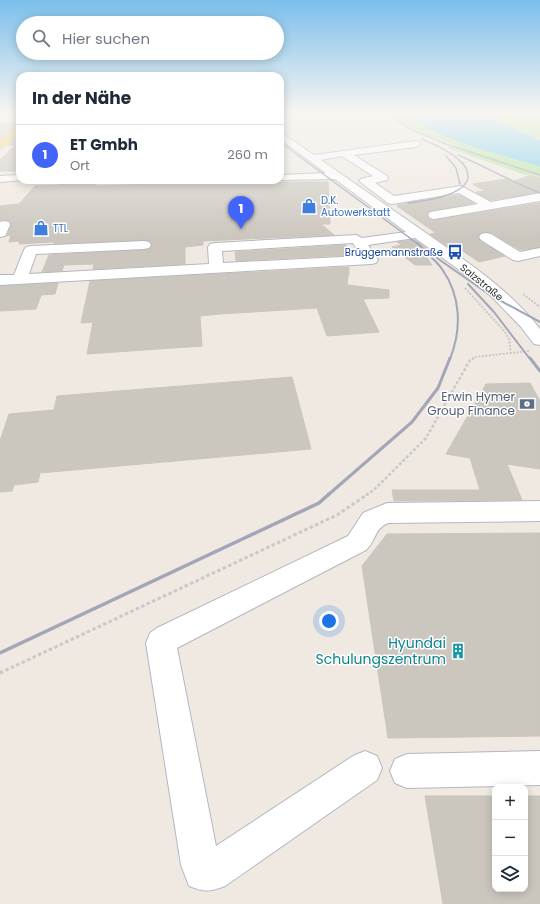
<!DOCTYPE html>
<html lang="de">
<head>
<meta charset="utf-8">
<style>
	body { margin:0; font-family:Poppins,sans-serif; background:#f6f6f7; color:#1f2937 }
	.controls { position:absolute; right:12px; bottom:12px; display:grid; overflow:hidden; border-radius:8px; box-shadow:0 2px 10px #0003 }
	.controls button { width:36px; height:36px; display:grid; place-items:center; padding:0; border:0; border-bottom:1px solid #e0e1e3; background:#fff; color:#1f2937; font:20px sans-serif }
	.you { position:absolute; left:329px; top:621px; width:14px; height:14px; margin:-10px; border:3px solid #fff; border-radius:50%; background:#1a73e8; box-shadow:0 0 0 6px #1a73e833 }
	.badge { display:grid; place-items:center; width:26px; height:26px; border-radius:50%; background:#4264fb; color:#fff; font-size:13px; font-weight:700 }
	.pin { position:absolute; translate:-50% -33px; filter:drop-shadow(0 1px 2px #0008) }
	.pin::after { content:''; position:absolute; top:21px; width:14px; height:12px; background:inherit; clip-path:polygon(0 0,100% 0,50% 100%) }
	.list { margin:0; padding:0; list-style:none }
	h2 { display:flex; justify-content:space-between; align-items:center; height:52px; margin:0; padding:0 16px; font-size:17px }
	h2 small { font-size:13px; font-weight:400; color:#747a83 }
	.list li { display:grid; grid-template-columns:26px 1fr auto; gap:12px; align-items:center; box-sizing:border-box; height:60px; padding:0 16px; border-top:1px solid #e0e1e3 }
	.list b { display:block; font-size:15px; white-space:nowrap }
	.list p { margin:0; font-size:13px; white-space:nowrap; color:#747a83 }
	.list em { font-size:13px; font-style:normal; color:#747a83 }
	.icon { flex:none; width:22px; height:22px; fill:none; stroke:currentColor; stroke-width:2; stroke-linecap:round; stroke-linejoin:round }
	.map { position:relative; flex:none; width:540px; height:904px; overflow:hidden }
	.search { position:absolute; background:#fff; box-shadow:0 2px 10px #0003; left:16px; top:16px; width:268px; height:44px; display:flex; align-items:center; gap:10px; box-sizing:border-box; padding:0 14px; border-radius:22px; color:#747a83; font-size:15px }
	.panel { position:absolute; background:#fff; box-shadow:0 2px 10px #0003; left:16px; top:72px; width:268px; height:112px; border-radius:12px }
	.map>svg:first-child { display:block }
</style>
</head>
<body>
<div class="map">
<svg width="540" height="904" viewBox="0 0 540 904">
	<rect width="100%" height="100%" fill="#efe9e1"/>
	<g fill="#b6e59e">
		<path d="M 383,111 L 403,111 C 437,141 497,153 540,167 L 540,177 L 531,174 L 526,175 L 448,148 L 450,147 L 462,151 L 466,150 C 439,137 406,132 383,111 Z"/>
		<polygon points="474,111 540,111 540,140"/>
	</g>
	<path fill="#75cff0" d="M 403,111 L 474,111 L 540,140 L 540,167 C 497,153 437,141 403,111 Z"/>
	<g fill="#cbc7bf" stroke="#cbc5ba">
		<polygon points="0,124 20,124 16,125 0,139"/>
		<polygon points="20,135 20,171 0,171 0,160 15,145 8,145"/>
		<polygon points="531,175 540,178 540,192 491,200 476,192 485,191 473,184 506,179 512,182"/>
		<polygon points="63,181 97,181 95,186 157,184 158,182 185,183 185,182 328,182 330,224 321,224 334,235 203,241 203,245 185,247 185,264 93,269 94,264 64,265 62,271 42,272 49,255 144,250 149,249 152,246 150,241 144,240 54,244 54,242 19,244 20,241 9,242 11,235 7,236 11,225 9,221 0,220 0,206 19,204 35,186 60,185"/>
		<polygon points="460,195 474,203 430,211 427,214 429,219 434,220 540,203 540,247 520,250 492,233 481,233 478,236 480,241 505,256 479,262 457,247 450,248 430,234 436,233 397,206 399,206 397,205"/>
		<polygon points="415,240 431,252 424,253 432,265 415,265 392,247 402,245 397,242"/>
		<polygon points="346,245 348,255 236,261 235,252"/>
		<polygon points="349,267 349,275 348,275 347,285 389,290 389,298 363,299 379,332 327,336 317,308 220,314 200,316 202,346 87,354 93,322 81,323 90,281"/>
		<polygon points="58,283 55,294 41,295 36,309 0,311 0,286"/>
		<polygon points="292,377 311,449 40,473 38,482 14,485 12,491 0,492 0,441 9,414 54,410 57,396"/>
		<polygon points="530,383 540,401 540,469 507,464 522,500 394,501 392,490 480,490 470,458 446,454 486,384"/>
		<polygon points="540,533 540,736 388,738 362,566 387,534"/>
		<polygon points="425,796 495,796 495,889 525,889 525,796 540,796 540,904 443,904"/>
	</g>
	<g fill="none" stroke-linecap="round" stroke-linejoin="round">
		<g stroke="#b4b7c1" stroke-width="2">
			<g id="minor">
				<polygon points="280,111 286,111 280,114"/>
				<rect x="0" y="116" width="20" height="6"/>
				<path d="M 280,132 L 314,155 L 416,141 L 419,142 L 421,144 L 416,147 L 354,155 L 387,176 L 388,178 L 387,180 L 375,183 L 394,196 L 461,186 L 491,202 L 540,193 L 540,201 L 434,219 L 430,218 L 428,215 L 430,212 L 478,204 L 459,193 L 392,204 L 388,203 L 359,181 L 361,179 L 373,176 L 342,156 L 321,160 C 356,184 391,209 426,233 C 467,262 509,289 540,329 L 540,345 L 534,344 L 521,327 L 491,296 L 458,269 L 415,238 L 368,245 L 378,260 L 376,263 L 371,264 L 0,285 L 0,275 L 14,275 L 24,250 L 26,247 L 31,246 L 144,241 L 149,242 L 151,245 L 149,248 L 144,249 L 36,254 L 29,274 L 209,264 L 208,247 L 210,244 L 215,243 L 356,235 L 362,238 L 406,232 L 335,179 L 276,180 L 280,180 L 280,175 L 326,173 L 280,139 ZM 353,243 L 361,256 L 223,263 L 222,251 Z"/>
				<polygon points="20,175 20,180 24,180 0,182 0,176"/>
				<polygon points="4,221 9,222 10,225 5,236 0,237 0,222"/>
				<polygon points="486,233 491,234 520,252 540,248 540,256 518,261 513,260 481,240 479,237 481,234"/>
				<path d="M 540,501 L 540,521 L 388,523 C 374,529 376,541 366,550 L 177,648 L 216,846 L 353,756 L 365,751 L 377,756 L 382,768 L 377,780 L 225,886 C 209,892 205,892 189,886 L 181,865 L 146,643 L 150,633 L 157,628 L 348,536 L 363,513 L 387,503 Z"/>
				<polygon points="540,751 540,785 407,788 395,783 390,771 395,759 407,754"/>
			</g>
		</g>
		<g stroke="#c9c9c9" stroke-width="2">
			<polygon id="major" points="20,125 20,133 3,148 0,149 0,141 17,126"/>
		</g>
		<g stroke="#c9c9c9" stroke-width="2" stroke-dasharray="2 1.5" stroke-linecap="butt">
			<polyline points="465,288 505,332 509,339 511,353"/>
			<polyline points="523,294 540,307"/>
			<polyline points="472,359 475,357 529,351"/>
		</g>
		<polyline stroke="#c9c9c9" stroke-width="2.5" stroke-dasharray="3 2" stroke-linecap="butt" points="366,495 374,490 426,438 470,360 474,358"/>
		<polyline stroke="#c9c9c9" stroke-width="3" stroke-dasharray="3.5 2.5" stroke-linecap="butt" points="0,673 337,515 368,494"/>
		<polyline stroke="#c9c9c9" stroke-width="4" stroke-dasharray="5 3" stroke-linecap="butt" points="0,673 2,672"/>
		<use href="#minor" fill="#fff" fill-rule="evenodd"/>
		<use href="#major" fill="#f2d163" fill-rule="evenodd"/>
		<polyline stroke="#a3a6b8" stroke-width="1" points="0,141 20,123"/>
		<g stroke="#a3a6b8" stroke-width="1.5">
			<polyline points="383,111 412,130 446,144 540,175"/>
			<polyline points="280,126 290,111"/>
			<polyline points="280,142 422,247"/>
			<path d="M 458,155 C 486,167 512,182 540,193"/>
			<polyline points="446,156 456,168 460,184"/>
			<path d="M 408,203 C 423,201 466,196 468,177 C 468,171 465,164 460,161 C 450,151 435,145 422,139"/>
			<polyline points="418,243 428,254"/>
		</g>
		<g stroke="#a3a6b8" stroke-width="2">
			<path d="M 427,253 C 432,258 438,263 442,269 C 461,296 462,329 450,359"/>
			<polyline points="437,258 490,295 540,322"/>
			<polyline points="468,284 494,312 530,359"/>
		</g>
		<g stroke="#a3a6b8" stroke-width="3">
			<polyline points="530,358 540,371"/>
			<polyline points="328,495 412,422 438,388 450,358"/>
		</g>
		<polyline stroke="#a3a6b8" stroke-width="3.5" points="0,653 319,503 329,494"/>
	</g>
	<linearGradient id="sky" x2="0" y2="1"><stop stop-color="#7abfeb"/><stop offset="0.47" stop-color="#f8f5f2"/><stop offset="1" stop-color="#f8f5f2" stop-opacity="0"/></linearGradient>
	<rect width="540" height="238" fill="url(#sky)"/>
	<defs>
		<g id="shop-bare" transform="scale(1.2)"><path d="M-5-2.5h2.3a2.7 3.5 0 0 1 5.4 0H5L5.5 6h-11ZM-1.5-2.5h3a1.5 2.3 0 0 0-3 0Z" fill="#3f7fe0" stroke="#fff" stroke-width="2.5" paint-order="stroke"/></g>
		<g id="bus-bare" transform="scale(1.2)"><path d="M-5-6H5V4H4V6H2V4H-2V6H-4V4H-5ZM-3.5-4V0h7V-4ZM-3.5 1.2v1.5H-2V1.2ZM2 1.2v1.5H3.5V1.2Z" fill="#1a4fb4" stroke="#fff" stroke-width="2.5" paint-order="stroke"/></g>
		<g id="bank-bare" transform="scale(1.2)"><path d="M-6-4H6V4H-6ZM0-2.3a2.3 2.3 0 1 0 0 4.6a2.3 2.3 0 1 0 0-4.6Z" fill="#5c6f8a" stroke="#fff" stroke-width="2.5" paint-order="stroke"/></g>
		<g id="building-bare" transform="scale(1.2)"><path d="M-4-6H4V6H1V3H-1V6H-4ZM-2.5-4.3h1.7v1.8h-1.7ZM.8-4.3h1.7v1.8H.8ZM-2.5-1h1.7V.8h-1.7ZM.8-1h1.7V.8H.8Z" fill="#0f9aa8" stroke="#fff" stroke-width="2.5" paint-order="stroke"/></g>
	</defs>
	<g fill-rule="evenodd">
		<use href="#shop-bare" x="309" y="206"/>
		<use href="#shop-bare" x="41" y="228"/>
		<use href="#bus-bare" x="455" y="252"/>
		<use href="#bank-bare" x="527" y="404"/>
		<use href="#building-bare" x="458" y="651"/>
	</g>
	<g text-anchor="middle" stroke-width="3" stroke-linejoin="round" paint-order="stroke">
		<g font-size="10" fill="#366cbe" stroke="#fff" text-anchor="start">
			<text x="321" y="204">D.K.<tspan x="321" dy="12">Autowerkstatt</tspan></text>
			<text x="53" y="232">TTL</text>
		</g>
		<g font-size="10" fill="#164399" stroke="#fff" text-anchor="end">
			<text x="443" y="256">Brüggemannstraße</text>
		</g>
		<g font-size="10" fill="#2e2e2e" stroke="#fff">
			<text transform="translate(482 282) rotate(39)" y="4">Salzstraße</text>
		</g>
		<g font-size="12" fill="#4e5e75" stroke="#fff" text-anchor="end">
			<text x="515" y="401">Erwin Hymer<tspan x="515" dy="14">Group Finance</tspan></text>
		</g>
		<g font-size="14" fill="#0d838f" stroke="#fff" text-anchor="end">
			<text x="446" y="648">Hyundai<tspan x="446" dy="16">Schulungszentrum</tspan></text>
		</g>
	</g>
</svg>
<div class="controls">
<button>+</button>
<button>−</button>
<button><svg class="icon" aria-label="layers" viewBox="0 0 24 24"><path d="M12 4l9 5-9 5-9-5zM3 14l9 5 9-5"/></svg></button>
</div>
<div class="you"></div>
<div class="pin badge" style="left:241px;top:229px">1</div>
<div class="search"><svg class="icon" aria-label="search" viewBox="0 0 24 24"><circle cx="10" cy="10" r="6"/><path d="M15 15l6 6"/></svg>Hier suchen</div>
<section class="panel">
<h2>In der Nähe<small></small></h2>
<ul class="list">
<li><span class="badge">1</span><div><b>ET Gmbh</b><p>Ort</p></div><em>260 m</em></li>
</ul>
</section>
</div>
</body>
</html>
